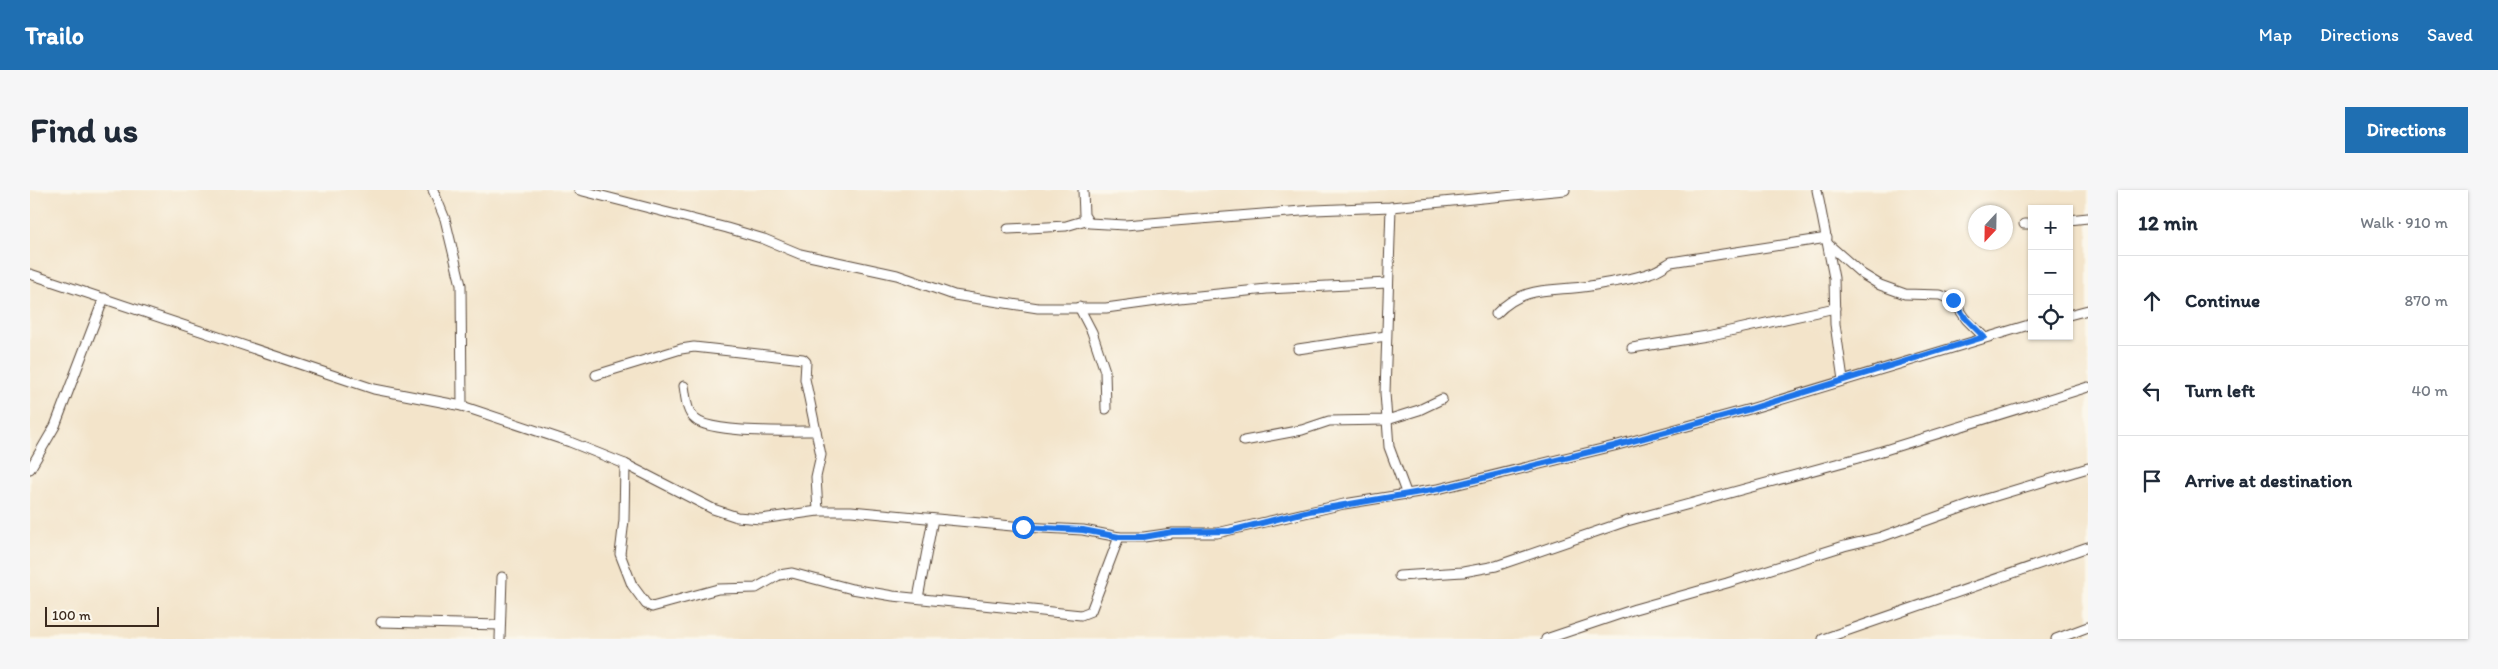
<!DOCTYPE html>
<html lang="en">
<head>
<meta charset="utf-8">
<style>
	body { margin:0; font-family:Itim,sans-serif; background:#f6f6f7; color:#1f2937 }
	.controls { position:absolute; right:15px; top:15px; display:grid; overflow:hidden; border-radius:0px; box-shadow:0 1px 4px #0004 }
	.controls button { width:45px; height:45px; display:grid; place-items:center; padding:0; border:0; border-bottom:1px solid #e0e1e3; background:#fff; color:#1f2937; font:25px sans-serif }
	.compass { position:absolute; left:1938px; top:15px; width:45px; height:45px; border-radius:50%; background:#fff; box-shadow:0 1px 4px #0004; rotate:202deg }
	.scale { position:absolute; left:15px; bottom:12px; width:114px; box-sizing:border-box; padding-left:5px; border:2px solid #3b2a1e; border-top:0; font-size:14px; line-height:18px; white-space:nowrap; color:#3b2a1e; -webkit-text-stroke:4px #fbf7ec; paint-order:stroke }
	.stop { position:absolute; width:15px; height:15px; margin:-11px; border:4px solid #1a73e8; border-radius:50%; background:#fff }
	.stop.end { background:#1a73e8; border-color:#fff; box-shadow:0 1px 5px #0008 }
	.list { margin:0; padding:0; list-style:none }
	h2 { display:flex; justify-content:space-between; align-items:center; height:65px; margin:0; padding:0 20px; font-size:21px }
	h2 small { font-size:16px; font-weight:400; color:#747a83 }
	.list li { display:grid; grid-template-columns:32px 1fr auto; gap:15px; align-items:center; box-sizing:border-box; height:90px; padding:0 20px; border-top:1px solid #e0e1e3 }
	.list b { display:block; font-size:19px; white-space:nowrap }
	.list em { font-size:16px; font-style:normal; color:#747a83 }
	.icon { flex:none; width:28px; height:28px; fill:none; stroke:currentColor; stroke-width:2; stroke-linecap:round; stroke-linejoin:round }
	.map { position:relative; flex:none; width:2058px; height:449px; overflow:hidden; border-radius:0px }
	header { display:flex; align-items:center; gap:30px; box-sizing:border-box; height:70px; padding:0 25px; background:#1f6fb2; color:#fff }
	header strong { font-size:24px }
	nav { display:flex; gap:28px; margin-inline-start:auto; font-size:18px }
	.intro { display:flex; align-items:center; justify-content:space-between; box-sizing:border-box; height:120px; padding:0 30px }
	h1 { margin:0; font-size:35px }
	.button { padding:12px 22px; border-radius:0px; background:#1f6fb2; color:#fff; font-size:18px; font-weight:700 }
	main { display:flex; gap:30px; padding:0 30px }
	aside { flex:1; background:#fff; border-radius:0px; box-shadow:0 1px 4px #0004 }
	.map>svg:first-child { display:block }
</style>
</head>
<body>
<header>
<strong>Trailo</strong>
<nav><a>Map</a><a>Directions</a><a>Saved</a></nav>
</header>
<div class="intro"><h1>Find us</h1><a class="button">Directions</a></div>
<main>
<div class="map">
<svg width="2058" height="449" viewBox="0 0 2058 449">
	<rect width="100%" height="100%" fill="#fbf7ec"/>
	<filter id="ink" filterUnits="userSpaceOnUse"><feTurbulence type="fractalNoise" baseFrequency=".02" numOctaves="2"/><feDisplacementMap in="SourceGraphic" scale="10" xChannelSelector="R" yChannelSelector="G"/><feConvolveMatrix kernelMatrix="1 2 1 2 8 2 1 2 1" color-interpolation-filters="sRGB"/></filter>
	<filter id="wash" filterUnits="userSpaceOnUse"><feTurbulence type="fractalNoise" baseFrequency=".0096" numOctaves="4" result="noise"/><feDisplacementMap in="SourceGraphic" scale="20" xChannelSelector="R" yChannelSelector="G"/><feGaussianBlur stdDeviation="1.12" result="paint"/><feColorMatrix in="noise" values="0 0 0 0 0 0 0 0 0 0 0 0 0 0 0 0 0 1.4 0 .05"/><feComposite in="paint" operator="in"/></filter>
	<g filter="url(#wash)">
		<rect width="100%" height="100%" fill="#f3e4ca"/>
	</g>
	<g filter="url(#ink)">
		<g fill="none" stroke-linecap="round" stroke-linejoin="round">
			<g stroke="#574638" stroke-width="11">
				<g id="minor">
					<polyline points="403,0 415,29 431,95 432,216"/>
					<polyline points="549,0 697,38 734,49 770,64 867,85 924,105 1008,118 1076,118 1149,108 1237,99 1358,93"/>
					<polyline points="1053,0 1054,25 1059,33 1095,35 1284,20 1361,17 1535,0"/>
					<polyline points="1787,0 1804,88 1805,134 1813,190"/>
					<polyline points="1361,17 1355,203 1359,257 1377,305"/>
					<polyline points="2039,30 2058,28"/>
					<polyline points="1994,34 2002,34"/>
					<polyline points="978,39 1036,36 1056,30"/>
					<polyline points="1798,54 1832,84 1850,95 1875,104 1910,105 1923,110 1936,129 1954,147"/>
					<polyline points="0,84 344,199 432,216 540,252 595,274 683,319 707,327 731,329 788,321 821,321 993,337 1053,340 1089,347 1114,347 1142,343 1187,343 1314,314 1408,299 1584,256 1720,219 2002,134"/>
					<polyline points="1049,117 1062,142 1075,181 1076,219"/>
					<path d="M 1466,124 C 1494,94 1524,102 1560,96 C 1579,92 1602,90 1620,83 C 1628,81 1634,76 1641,72 L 1797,48"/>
					<polyline points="2039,125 2058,120"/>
					<polyline points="1602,158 1677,146 1805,118"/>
					<polyline points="1268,159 1356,146"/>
					<polyline points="566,185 651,159 664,157 773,169 776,172 775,189 791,265 786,287 788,321"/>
					<path d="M 654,196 C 656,207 656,221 665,229 C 681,244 763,241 786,241"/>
					<polyline points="1214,251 1272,240 1299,231 1357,230 1389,220 1412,209"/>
					<polyline points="595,274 594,330 590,364 602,395 616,414 622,417 688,399 726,398 749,385 762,383 822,399 863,406 1051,425 1061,421 1089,347"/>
					<polyline points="0,279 25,236 74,108"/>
					<polyline points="1369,386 1433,382 1466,376 1597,331 1839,265 2058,197"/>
					<polyline points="888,408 903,329"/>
					<polyline points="351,432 470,435"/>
					<polyline points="470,449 472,387"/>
					<polyline points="1516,449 1605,419 1697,393 1814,356 1851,347 1959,308 2058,278"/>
					<polyline points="1793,449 2058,357"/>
					<polyline points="2026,449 2058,437"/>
				</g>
			</g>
			<use href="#minor" stroke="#fff" stroke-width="9"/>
		</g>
	</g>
	<g fill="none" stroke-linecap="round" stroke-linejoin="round" filter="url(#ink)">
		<polyline stroke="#1a73e8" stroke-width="6" points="993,337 1053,340 1089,347 1114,347 1142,342 1200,341 1279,321 1408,299 1584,256 1720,219 1954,147 1936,129 1923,110"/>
	</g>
</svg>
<div class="controls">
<button>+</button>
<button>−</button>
<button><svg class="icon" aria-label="locate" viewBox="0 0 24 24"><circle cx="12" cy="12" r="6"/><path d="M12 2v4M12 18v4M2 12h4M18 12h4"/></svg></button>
</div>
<svg class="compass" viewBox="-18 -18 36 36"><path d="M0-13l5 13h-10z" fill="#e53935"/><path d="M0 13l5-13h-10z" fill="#747a83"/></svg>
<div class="scale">100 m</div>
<div class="stop" style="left:993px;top:337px"></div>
<div class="stop end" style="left:1923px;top:110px"></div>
</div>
<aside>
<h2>12 min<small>Walk · 910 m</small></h2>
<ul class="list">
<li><svg class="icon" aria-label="ahead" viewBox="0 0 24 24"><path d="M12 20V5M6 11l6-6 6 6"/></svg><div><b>Continue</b></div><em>870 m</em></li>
<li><svg class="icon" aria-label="left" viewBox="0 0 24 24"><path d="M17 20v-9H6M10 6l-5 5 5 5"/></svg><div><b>Turn left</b></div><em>40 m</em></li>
<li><svg class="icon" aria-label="arrive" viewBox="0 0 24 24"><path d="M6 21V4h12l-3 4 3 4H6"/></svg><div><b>Arrive at destination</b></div></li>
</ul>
</aside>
</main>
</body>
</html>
